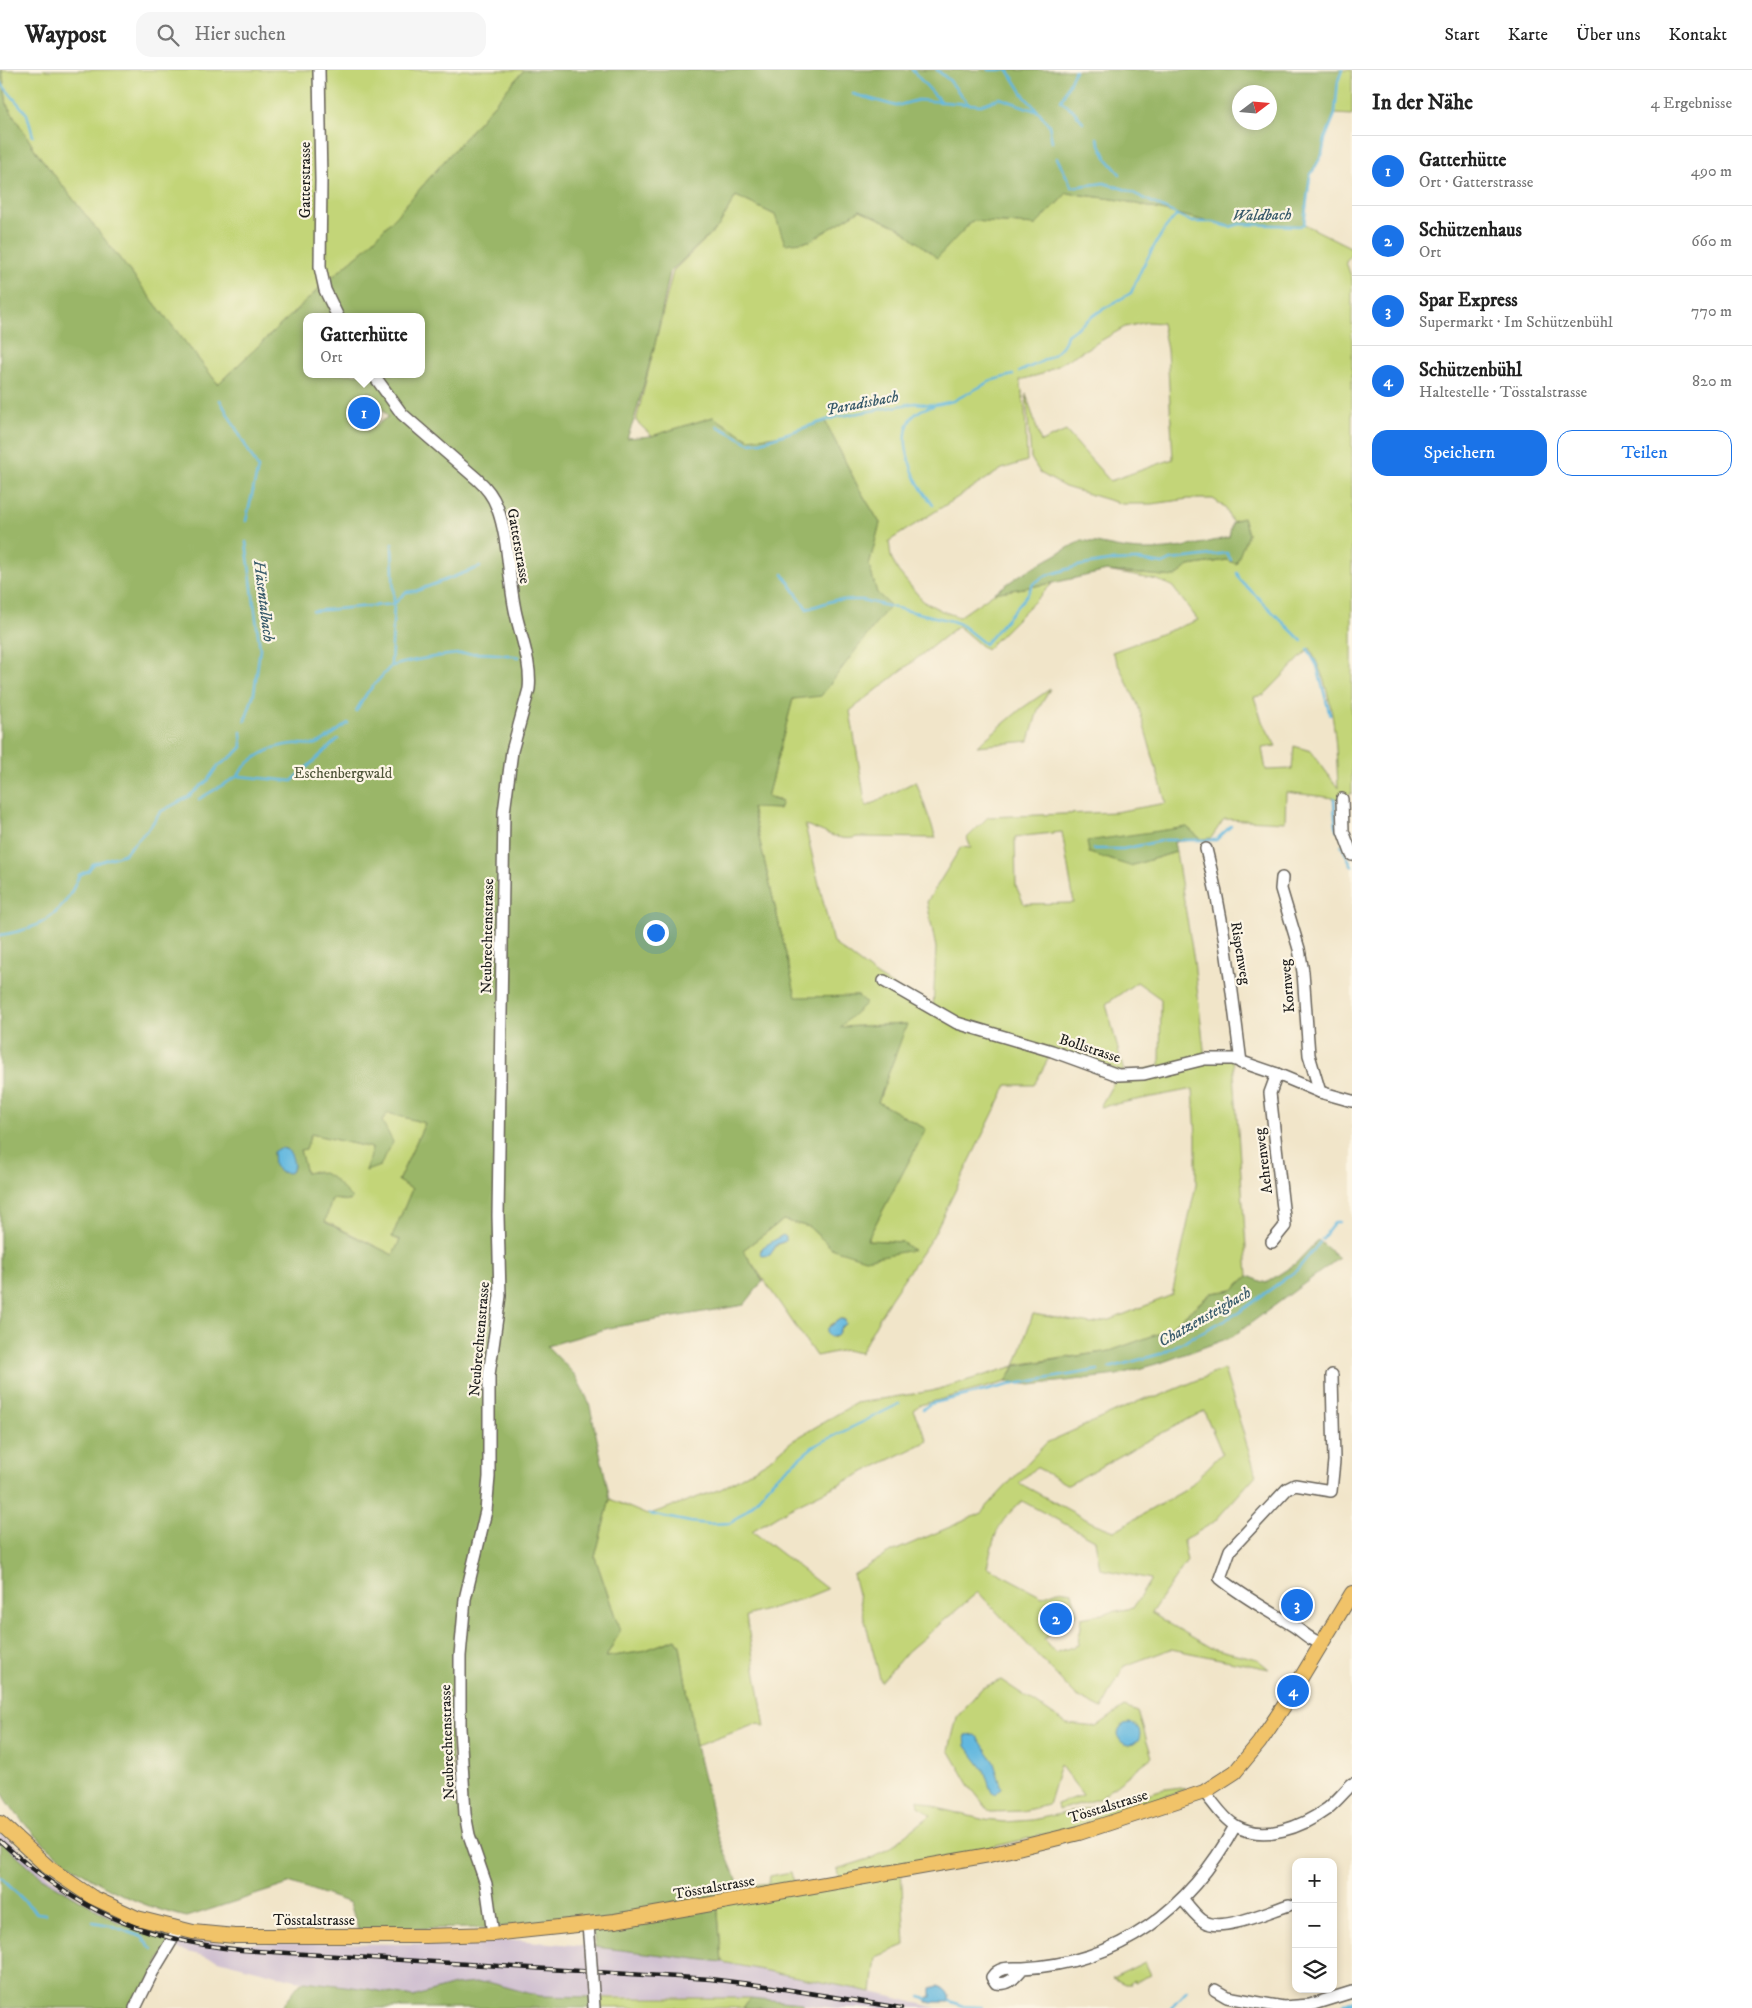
<!DOCTYPE html>
<html lang="de">
<head>
<meta charset="utf-8">
<style>
	body { margin:0; font-family:"IM FELL DW Pica",serif; background:#f6f6f6; color:#222 }
	.controls { position:absolute; right:15px; bottom:15px; display:grid; overflow:hidden; border-radius:10px; box-shadow:0 2px 8px #0003 }
	.controls button { width:45px; height:45px; display:grid; place-items:center; padding:0; border:0; border-bottom:1px solid #e0e0e0; background:#fff; color:#222; font:25px sans-serif }
	.compass { position:absolute; left:1232px; top:15px; width:45px; height:45px; border-radius:50%; background:#fff; box-shadow:0 2px 8px #0003; rotate:74deg }
	.you { position:absolute; left:655px; top:862px; width:18px; height:18px; margin:-12px; border:4px solid #fff; border-radius:50%; background:#1a73e8; box-shadow:0 0 0 8px #1a73e833 }
	.badge { display:grid; place-items:center; width:32px; height:32px; border-radius:50%; background:#1a73e8; color:#fff; font-size:16px; font-weight:700 }
	.pin { position:absolute; translate:-50% -50%; border:2px solid #fff; box-shadow:0 1px 5px #0006 }
	.popup { position:absolute; left:303px; top:243px; width:122px; height:65px; box-sizing:border-box; display:grid; place-content:center; border-radius:10px; background:#fff; filter:drop-shadow(0 1px 4px #0005); font-size:16px; white-space:nowrap; color:#767676 }
	.popup b { font-size:19px; color:#222 }
	.popup::after { content:''; position:absolute; left:50%; top:100%; margin-left:-10px; border:10px solid transparent; border-top-color:#fff }
	.list { margin:0; padding:0; list-style:none }
	h2 { display:flex; justify-content:space-between; align-items:center; height:65px; margin:0; padding:0 20px; font-size:21px }
	h2 small { font-size:16px; font-weight:400; color:#767676 }
	.list li { display:grid; grid-template-columns:32px 1fr auto; gap:15px; align-items:center; box-sizing:border-box; height:70px; padding:0 20px; border-top:1px solid #e0e0e0 }
	.list b { display:block; font-size:19px; white-space:nowrap }
	.list p { margin:0; font-size:16px; white-space:nowrap; color:#767676 }
	.list em { font-size:16px; font-style:normal; color:#767676 }
	.actions { display:flex; gap:10px; padding:15px 20px }
	.actions a { flex:1; padding:11px 0; border:1px solid #1a73e8; border-radius:15px; text-align:center; font-size:18px; color:#1a73e8 }
	.actions .main { background:#1a73e8; color:#fff }
	.icon { flex:none; width:28px; height:28px; fill:none; stroke:currentColor; stroke-width:2; stroke-linecap:round; stroke-linejoin:round }
	.map { position:relative; flex:none; width:1352px; height:1938px; overflow:hidden }
	header { display:flex; align-items:center; gap:30px; box-sizing:border-box; height:70px; padding:0 25px; background:#fff; border-bottom:1px solid #e0e0e0 }
	header strong { font-size:24px }
	nav { display:flex; gap:28px; margin-inline-start:auto; font-size:18px }
	.search { width:350px; height:45px; background:#f6f6f6; display:flex; align-items:center; gap:12px; box-sizing:border-box; padding:0 18px; border-radius:15px; color:#767676; font-size:19px }
	main { display:flex }
	aside { flex:1; background:#fff }
	.map>svg:first-child { display:block }
</style>
</head>
<body>
<header>
<strong>Waypost</strong>
<div class="search"><svg class="icon" aria-label="search" viewBox="0 0 24 24"><circle cx="10" cy="10" r="6"/><path d="M15 15l6 6"/></svg>Hier suchen</div>
<nav><a>Start</a><a>Karte</a><a>Über uns</a><a>Kontakt</a></nav>
</header>
<main>
<div class="map">
<svg width="1352" height="1938" viewBox="0 0 1352 1938">
	<rect width="100%" height="100%" fill="#fcf5e5"/>
	<filter id="ink" filterUnits="userSpaceOnUse"><feTurbulence type="fractalNoise" baseFrequency=".02" numOctaves="2"/><feDisplacementMap in="SourceGraphic" scale="10" xChannelSelector="R" yChannelSelector="G"/><feConvolveMatrix kernelMatrix="1 2 1 2 8 2 1 2 1" color-interpolation-filters="sRGB"/></filter>
	<filter id="wash" filterUnits="userSpaceOnUse"><feTurbulence type="fractalNoise" baseFrequency=".0096" numOctaves="4" result="noise"/><feDisplacementMap in="SourceGraphic" scale="20" xChannelSelector="R" yChannelSelector="G"/><feGaussianBlur stdDeviation="1.12" result="paint"/><feColorMatrix in="noise" values="0 0 0 0 0 0 0 0 0 0 0 0 0 0 0 0 0 1.4 0 .05"/><feComposite in="paint" operator="in"/></filter>
	<g filter="url(#wash)">
		<rect width="100%" height="100%" fill="#f1e5c9"/>
		<polygon fill="#cebed0" points="0,1762 45,1803 79,1828 117,1847 146,1858 180,1867 230,1873 428,1874 517,1870 606,1878 722,1892 872,1922 937,1938 834,1938 750,1928 539,1926 488,1912 454,1915 413,1927 368,1919 295,1910 173,1878 112,1854 0,1783"/>
		<g fill="#c3d578" stroke="#70784a" fill-rule="evenodd">
			<polygon points="2,0 524,0 397,145 365,179 323,215 218,314 37,83 7,35"/>
			<polygon points="1342,0 1352,0 1352,45 1335,44 1338,11"/>
			<path d="M 1067,123 L 1120,130 L 1230,157 L 1240,154 L 1300,156 L 1304,154 L 1352,178 L 1352,183 L 1346,192 L 1352,209 L 1352,723 L 1342,729 L 1286,722 L 1285,752 L 1224,749 L 1211,768 L 1201,769 L 1186,757 L 1130,796 L 1176,782 L 1194,891 L 1205,988 L 1233,989 L 1248,1206 L 1233,1220 L 1211,1223 L 1166,1261 L 1110,1281 L 1015,1295 L 1006,1312 L 920,1335 L 913,1340 L 928,1371 L 788,1439 L 752,1461 L 827,1519 L 805,1528 L 746,1546 L 765,1657 L 759,1653 L 696,1676 L 680,1576 L 676,1569 L 640,1582 L 606,1587 L 620,1561 L 595,1487 L 610,1429 L 647,1445 L 721,1419 L 768,1391 L 792,1371 L 856,1333 L 932,1321 L 1015,1296 L 1033,1244 L 1091,1254 L 1110,1250 L 1172,1225 L 1196,1115 L 1196,1066 L 1193,1019 L 1100,1037 L 1118,1005 L 1160,996 L 1161,929 L 1137,912 L 1106,934 L 1124,1002 L 1052,982 L 1034,1015 L 1007,1015 L 933,1166 L 890,1229 L 860,1283 L 845,1280 L 816,1286 L 743,1180 L 783,1150 L 809,1157 L 833,1179 L 902,1172 L 867,1170 L 926,1059 L 878,1032 L 906,954 L 839,957 L 865,933 L 858,926 L 796,928 L 752,737 L 779,739 L 782,731 L 767,727 L 793,629 L 889,535 L 877,523 L 869,495 L 880,453 L 858,417 L 825,351 L 777,366 L 749,369 L 713,347 L 652,366 L 636,351 L 673,201 L 718,157 L 736,126 L 775,145 L 810,171 L 860,140 L 900,158 L 937,187 L 972,151 L 1036,155 ZM 1147,252 L 1162,253 L 1167,280 L 1173,389 L 1110,411 L 1066,361 L 1041,372 L 1026,324 L 1031,388 L 1040,403 L 1065,417 L 1122,434 L 1152,434 L 1188,429 L 1213,429 L 1225,437 L 1232,452 L 1243,447 L 1248,464 L 1227,490 L 1189,496 L 1175,507 L 1107,501 L 1157,510 L 1172,516 L 1198,550 L 1112,582 L 1138,635 L 1166,733 L 1115,742 L 988,747 L 967,768 L 971,778 L 961,777 L 927,832 L 936,878 L 933,940 L 877,906 L 833,873 L 805,755 C 820,759 840,773 857,767 L 936,768 L 916,711 L 866,737 L 850,641 L 958,556 L 986,580 L 1053,513 L 994,523 L 959,547 L 942,541 L 923,531 L 898,501 L 891,487 L 889,471 L 1002,399 L 1027,391 L 1025,339 L 1020,310 L 1042,304 L 1125,257 ZM 1310,578 C 1334,624 1336,667 1338,718 L 1311,681 L 1294,676 L 1292,699 L 1266,700 L 1262,678 L 1276,676 L 1262,651 L 1254,627 L 1264,625 ZM 1062,762 L 1074,833 L 1024,834 L 1016,816 L 1015,767 ZM 781,1166 L 784,1172 C 774,1174 775,1182 767,1186 L 760,1180 ZM 840,1249 L 844,1249 L 846,1254 L 841,1257 L 838,1265 L 833,1268 L 829,1256 Z"/>
			<polygon points="1050,619 1038,640 1029,671 977,676 1021,639"/>
			<polygon points="388,1043 425,1053 398,1111 412,1119 392,1167 400,1170 393,1185 325,1151 332,1129 350,1131 314,1101 306,1104 300,1080 306,1079 311,1064 372,1078 366,1101 382,1051"/>
			<path d="M 1224,1299 L 1256,1405 L 1214,1452 L 1183,1471 L 1187,1491 L 1151,1543 L 1211,1578 L 1257,1589 L 1269,1599 L 1171,1579 L 1124,1596 L 1102,1639 L 1075,1625 L 978,1522 L 908,1581 L 881,1612 L 853,1505 L 887,1484 L 980,1444 L 1046,1373 L 1146,1328 L 1157,1327 ZM 1204,1341 L 1222,1383 L 1187,1419 L 1114,1461 L 1093,1453 L 1019,1413 L 1036,1397 L 1068,1415 L 1143,1373 ZM 1022,1431 L 1095,1470 L 1100,1499 L 1151,1509 L 1133,1538 L 1081,1548 L 1078,1575 L 1055,1583 L 1044,1569 L 1077,1544 L 1072,1522 L 1058,1520 L 1042,1526 L 987,1497 C 995,1464 996,1454 1022,1431 Z"/>
			<polygon points="1001,1610 1067,1654 1096,1657 1124,1637 1138,1642 1152,1687 1098,1729 1058,1740 1057,1734 1083,1725 1060,1695 1048,1735 1022,1741 990,1742 971,1718 949,1680 957,1647 982,1618"/>
			<polygon points="1180,1717 1186,1719 1080,1756 959,1785 901,1796 905,1875 876,1887 872,1922 722,1892 716,1819 769,1813 770,1806 791,1802 795,1819 839,1812 837,1799 872,1788 888,1779 931,1745 919,1736 918,1729 941,1739 985,1750 1004,1752 1032,1750 1130,1729 1160,1720"/>
			<polygon points="1145,1892 1151,1905 1135,1912 1134,1910 1130,1912 1131,1914 1125,1914 1112,1908"/>
			<polygon points="593,1927 612,1928 750,1928 743,1938 594,1938"/>
		</g>
		<g fill="#9ab668" stroke="#5b6942" fill-rule="evenodd">
			<path d="M 0,0 L 2,0 L 7,35 L 37,83 L 218,314 L 323,215 L 365,179 L 397,145 L 524,0 L 1342,0 L 1338,11 L 1335,44 L 1325,69 L 1322,85 L 1310,106 L 1304,154 L 1300,156 L 1240,154 L 1230,157 L 1120,130 L 1067,123 L 1036,155 L 972,151 L 937,188 L 900,158 L 860,140 L 810,171 L 785,174 L 775,145 L 736,126 L 718,157 L 670,202 L 655,274 L 634,350 L 627,368 L 652,366 L 713,347 L 749,369 L 777,366 L 825,351 L 858,417 L 880,453 L 869,495 L 877,523 L 890,535 L 821,626 L 793,629 L 767,727 L 782,732 L 779,739 L 752,738 L 796,927 L 858,926 L 866,933 L 840,957 L 907,954 L 878,1032 L 926,1059 L 867,1170 L 902,1172 L 913,1180 L 865,1189 L 833,1179 L 809,1157 L 783,1150 L 743,1180 L 763,1211 L 744,1235 L 609,1258 L 547,1276 L 575,1305 L 589,1332 L 610,1429 L 595,1487 L 620,1561 L 606,1587 L 640,1582 L 676,1569 L 680,1576 L 696,1676 L 718,1766 L 739,1815 L 716,1819 L 722,1892 L 595,1877 L 591,1847 L 492,1858 L 358,1859 L 350,1833 L 292,1813 L 187,1847 C 117,1832 35,1783 0,1719 ZM 1240,22 L 1270,22 L 1270,52 L 1240,52 ZM 306,247 L 422,247 L 422,304 L 306,304 ZM 370,321 L 388,347 L 367,361 L 361,352 L 354,352 C 350,347 353,341 350,335 ZM 388,1043 L 425,1053 L 398,1111 L 412,1119 L 392,1167 L 400,1170 L 393,1185 L 325,1152 L 332,1129 L 350,1131 L 352,1128 C 336,1113 330,1098 306,1103 L 300,1080 L 306,1079 L 311,1064 L 372,1078 L 366,1101 L 380,1096 L 393,1072 L 382,1051 ZM 278,1079 L 286,1079 L 290,1083 L 294,1097 L 291,1102 L 282,1102 L 275,1097 L 273,1082 ZM 451,1657 L 460,1659 L 463,1721 L 453,1721 Z"/>
			<path d="M 1243,447 L 1248,464 L 1236,494 L 1227,490 L 1189,496 L 1175,507 L 1107,501 L 1053,513 L 994,523 L 1020,505 L 1082,470 C 1097,473 1113,477 1128,479 C 1160,483 1199,475 1229,467 L 1232,453 Z"/>
			<polygon points="1187,757 1201,769 1174,772 1176,782 1130,796 1089,783 1087,771"/>
			<polygon points="1318,1170 1339,1188 1232,1267 1163,1292 1117,1305 1031,1315 1006,1312 1015,1296 1110,1281 1166,1261 1212,1223 1233,1220 1248,1206 1266,1213 1295,1194"/>
			<polygon points="0,1770 40,1806 114,1850 171,1869 135,1938 0,1938"/>
			<polygon points="305,1911 368,1919 413,1927 454,1915 488,1912 539,1926 593,1927 594,1938 281,1938 299,1914"/>
			<polygon points="750,1928 802,1933 802,1938 743,1938"/>
		</g>
		<g fill="#62b8df" stroke="#3f6a7e">
			<path d="M 279,1078 C 291,1078 293,1087 294,1097 L 290,1103 L 280,1102 L 274,1096 L 273,1082 Z"/>
			<polygon points="783,1165 786,1167 786,1171 777,1174 770,1185 762,1186 760,1183 763,1177"/>
			<polygon points="840,1249 845,1250 846,1254 841,1257 837,1266 830,1267 827,1263 827,1259"/>
			<circle cx="1129" cy="1664" r="11"/>
			<polygon points="976,1665 993,1690 1002,1718 996,1724 991,1721 984,1700 966,1676 965,1666"/>
			<path d="M 938,1916 C 945,1918 951,1924 949,1932 L 927,1932 L 928,1927 L 931,1927 L 931,1918 Z"/>
		</g>
		<g fill="none" stroke-linecap="round" stroke-linejoin="round">
			<g stroke="#62b8df" stroke-width="2.5">
				<polyline points="912,0 941,32"/>
				<polyline points="937,0 950,11 968,34"/>
				<polyline points="989,0 1009,0"/>
				<polyline points="1008,0 1025,27 1038,41"/>
				<polyline points="1075,0 1061,31 1073,40 1083,52"/>
				<polyline points="0,12 27,44 33,66"/>
				<polyline points="853,24 896,36 918,30 981,35 1000,28 1039,42 1049,55 1052,72"/>
				<polyline points="1097,68 1107,89 1120,104"/>
				<polyline points="1057,88 1072,117 1104,113 1127,120 1192,152 1213,152 1230,157 1240,154 1300,156 1304,154 1310,106 1322,85 1325,69 1335,44 1338,11 1342,0"/>
				<path d="M 1019,302 C 1037,293 1063,286 1067,265 L 1100,241 L 1131,223 L 1142,198 L 1156,173 L 1166,157 L 1177,145"/>
				<polyline points="220,330 258,398 246,451"/>
				<polyline points="717,356 749,373 761,372 836,347 915,333 935,335 953,331 993,310 1013,305"/>
				<path d="M 933,435 C 927,427 920,418 916,409 C 904,382 895,344 933,336"/>
				<polyline points="1237,503 1240,510 1302,571"/>
				<polyline points="783,504 807,539 835,530 862,530 952,551 960,554 985,574 1027,525 1033,514 1045,506 1078,496 1108,491 1138,490 1163,494 1171,490 1227,483 1231,490"/>
				<polyline points="313,541 394,534 406,522 416,521 480,497"/>
				<polyline points="1308,579 1317,596 1330,645"/>
				<path d="M 392,596 C 433,585 477,579 519,587"/>
				<polyline points="356,641 367,623 391,596 394,534 392,474"/>
				<polyline points="245,651 254,623 260,579 246,472"/>
				<path d="M 238,706 C 246,689 274,675 293,674 C 300,673 309,676 316,674 C 328,669 338,660 348,653"/>
				<polyline points="1334,728 1335,748 1337,761"/>
				<polyline points="199,729 238,706 292,711 338,669"/>
				<polyline points="1341,775 1352,796"/>
				<polyline points="1093,779 1123,779 1165,770 1216,770 1231,756"/>
				<path d="M 0,865 C 41,859 64,845 79,805 L 88,801 L 93,794 L 124,784 L 150,757 L 160,742 L 188,727 L 207,711 L 217,697 L 235,684 L 242,677 L 241,662"/>
				<polyline points="1322,1169 1335,1152 1339,1152"/>
				<polyline points="1109,1298 1160,1284 1238,1243 1297,1200 1320,1172"/>
				<polyline points="923,1339 930,1334 1009,1315 1098,1300"/>
				<polyline points="650,1444 690,1452 708,1454 731,1453 752,1435 774,1409 814,1376 899,1334"/>
				<polyline points="0,1807 37,1843 45,1844"/>
				<polyline points="93,1852 110,1855 142,1867 152,1879"/>
				<polyline points="920,1927 927,1929"/>
				<polyline points="950,1931 963,1936 982,1937"/>
				<polyline points="1171,1938 1187,1921"/>
			</g>
			<polyline stroke="#62b8df" stroke-width="15" points="1348,1938 1352,1936"/>
		</g>
	</g>
	<g filter="url(#ink)">
		<g fill="none" stroke-linecap="round" stroke-linejoin="round">
			<g stroke="#676259" stroke-width="14">
				<g id="minor">
					<polyline points="319,0 321,111 320,197 325,220 338,247"/>
					<path d="M 373,304 L 402,344 L 477,409 C 486,417 493,426 497,437 C 509,469 508,506 515,540 C 520,565 532,593 529,619 L 512,681 L 504,742 L 498,1146 L 500,1226 L 489,1305 L 489,1407 L 486,1441 L 465,1529 L 460,1586 L 460,1658 L 465,1744 L 469,1765 L 486,1814 L 493,1864"/>
					<polyline points="1342,729 1343,761 1352,785"/>
					<path d="M 1206,779 C 1224,849 1232,921 1241,993"/>
					<polyline points="1282,808 1281,819 1299,879 1303,902 1309,985 1320,1022"/>
					<polyline points="884,911 957,953 1052,981 1118,1005 1144,1004 1205,989 1233,989 1277,1004 1320,1022 1352,1031"/>
					<polyline points="1272,1172 1285,1156 1270,1023 1277,1004"/>
					<path d="M 1322,1573 C 1311,1571 1304,1563 1295,1557 C 1270,1541 1243,1527 1220,1508 L 1230,1480 L 1287,1419 L 1295,1415 L 1331,1421 L 1334,1391 L 1332,1305"/>
					<path d="M 1204,1722 C 1214,1733 1223,1749 1236,1756 C 1265,1772 1302,1757 1327,1739 C 1336,1732 1344,1722 1352,1714"/>
					<path d="M 1183,1830 C 1189,1836 1197,1848 1205,1852 C 1224,1862 1269,1841 1289,1835"/>
					<polyline points="588,1855 590,1879"/>
					<path d="M 1023,1898 C 1011,1898 999,1896 992,1907 L 996,1913 C 1009,1916 1015,1907 1023,1898 C 1120,1893 1190,1839 1235,1756"/>
					<polyline points="1215,1920 1227,1927 1283,1937 1310,1935 1352,1922"/>
					<polyline points="593,1923 594,1938"/>
					<polyline points="135,1938 152,1903 178,1860"/>
				</g>
			</g>
			<g stroke="#676259" stroke-width="16">
				<polyline id="major" points="0,1753 48,1797 92,1827 137,1848 193,1862 235,1866 425,1866 493,1864 615,1851 989,1785 1079,1763 1204,1722 1235,1702 1259,1673 1284,1636 1352,1523"/>
			</g>
			<use href="#minor" stroke="#fff" stroke-width="11"/>
			<use href="#major" stroke="#f1c369" stroke-width="14"/>
			<g stroke="#1c1c1c" stroke-width="4.5">
				<path id="rail" d="M 0,1771 C 75,1839 139,1869 241,1880 L 710,1909 L 766,1916 L 901,1938"/>
			</g>
			<use href="#rail" stroke="#fcf5e5" stroke-width="2.5" stroke-dasharray="8" stroke-linecap="butt"/>
			<g stroke="#676259" stroke-width="14" stroke-linecap="butt">
				<polyline id="minor-bridge" points="590,1879 593,1923"/>
			</g>
			<use href="#minor-bridge" stroke="#fff" stroke-width="11"/>
		</g>
	</g>
	<g text-anchor="middle" stroke-width="4.5" stroke-linejoin="round" paint-order="stroke">
		<g font-size="15" fill="#1c1c1c" stroke="#fcf5e5">
			<text transform="translate(305 110) rotate(-90)" y="5">Gatterstrasse</text>
			<text transform="translate(519 476) rotate(80)" y="5">Gatterstrasse</text>
			<text transform="translate(487 866) rotate(-89)" y="5">Neubrechtenstrasse</text>
			<text transform="translate(1241 883) rotate(81)" y="5">Rispenweg</text>
			<text transform="translate(1287 916) rotate(-95)" y="5">Kornweg</text>
			<text transform="translate(1090 978) rotate(18)" y="5">Bollstrasse</text>
			<text transform="translate(1263 1091) rotate(-97)" y="5">Aehrenweg</text>
			<text transform="translate(479 1269) rotate(-85)" y="5">Neubrechtenstrasse</text>
			<text transform="translate(447 1672) rotate(-92)" y="5">Neubrechtenstrasse</text>
			<text transform="translate(1108 1736) rotate(-17)" y="5">Tösstalstrasse</text>
			<text transform="translate(714 1817) rotate(-10)" y="5">Tösstalstrasse</text>
			<text x="314" y="1855">Tösstalstrasse</text>
		</g>
		<g font-size="15" fill="#4e5438" stroke="#fcf5e5">
			<text x="343" y="708">Eschenbergwald</text>
		</g>
		<g font-size="16" font-style="italic" fill="#385a6a" stroke="#fcf5e5">
			<text transform="translate(1262 144) rotate(-1)" y="6">Waldbach</text>
			<text transform="translate(862 332) rotate(-11)" y="6">Paradisbach</text>
			<text transform="translate(265 531) rotate(83)" y="6">Häsentalbach</text>
			<text transform="translate(1204 1246) rotate(-30)" y="6">Chatzensteigbach</text>
		</g>
	</g>
</svg>
<div class="controls">
<button>+</button>
<button>−</button>
<button><svg class="icon" aria-label="layers" viewBox="0 0 24 24"><path d="M12 4l9 5-9 5-9-5zM3 14l9 5 9-5"/></svg></button>
</div>
<svg class="compass" viewBox="-18 -18 36 36"><path d="M0-13l5 13h-10z" fill="#e53935"/><path d="M0 13l5-13h-10z" fill="#767676"/></svg>
<div class="you"></div>
<div class="pin badge" style="left:364px;top:343px">1</div>
<div class="popup"><b>Gatterhütte</b>Ort</div>
<div class="pin badge" style="left:1056px;top:1549px">2</div>
<div class="pin badge" style="left:1297px;top:1535px">3</div>
<div class="pin badge" style="left:1293px;top:1621px">4</div>
</div>
<aside>
<h2>In der Nähe<small>4 Ergebnisse</small></h2>
<ul class="list">
<li><span class="badge">1</span><div><b>Gatterhütte</b><p>Ort · Gatterstrasse</p></div><em>490 m</em></li>
<li><span class="badge">2</span><div><b>Schützenhaus</b><p>Ort</p></div><em>660 m</em></li>
<li><span class="badge">3</span><div><b>Spar Express</b><p>Supermarkt · Im Schützenbühl</p></div><em>770 m</em></li>
<li><span class="badge">4</span><div><b>Schützenbühl</b><p>Haltestelle · Tösstalstrasse</p></div><em>820 m</em></li>
</ul>
<div class="actions"><a class="main">Speichern</a><a>Teilen</a></div>
</aside>
</main>
</body>
</html>
